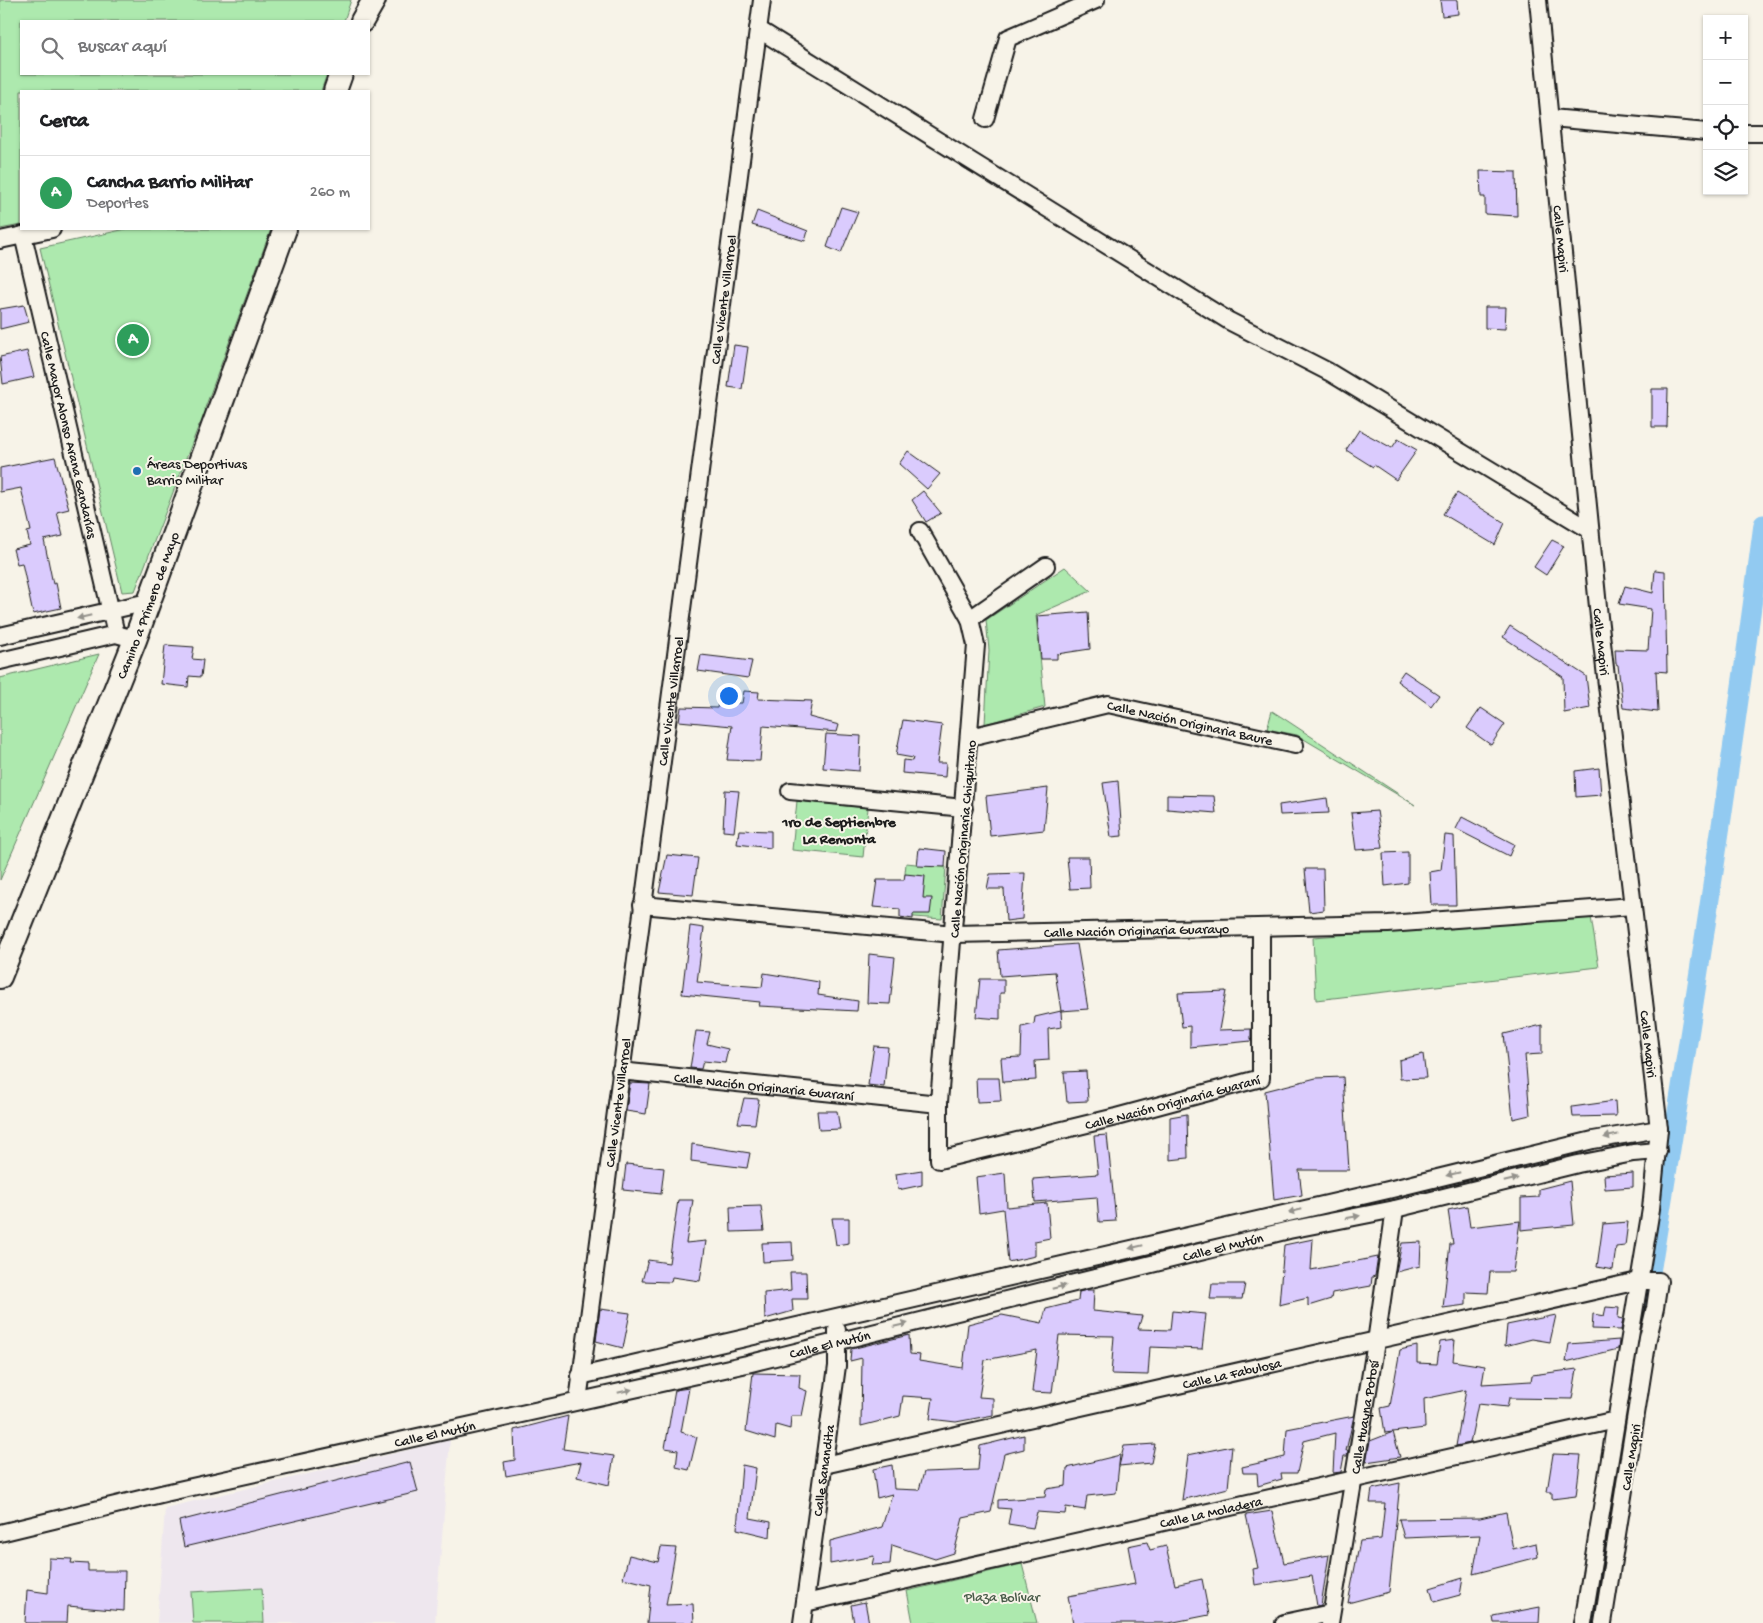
<!DOCTYPE html>
<html lang="es">
<head>
<meta charset="utf-8">
<style>
	body { margin:0; font-family:"Gochi Hand",sans-serif; background:#f2f2f2; color:#202124 }
	.controls { position:absolute; right:15px; top:15px; display:grid; overflow:hidden; border-radius:0px; box-shadow:0 1px 4px #0004 }
	.controls button { width:45px; height:45px; display:grid; place-items:center; padding:0; border:0; border-bottom:1px solid #e0e0e0; background:#fff; color:#202124; font:25px sans-serif }
	.you { position:absolute; left:728px; top:695px; width:18px; height:18px; margin:-12px; border:4px solid #fff; border-radius:50%; background:#1a73e8; box-shadow:0 0 0 8px #1a73e833 }
	.badge { display:grid; place-items:center; width:32px; height:32px; border-radius:50%; background:#1f6fb2; color:#fff; font-size:16px; font-weight:700 }
	.pin { position:absolute; translate:-50% -50%; border:2px solid #fff; box-shadow:0 1px 5px #0006 }
	.list { margin:0; padding:0; list-style:none }
	h2 { display:flex; justify-content:space-between; align-items:center; height:65px; margin:0; padding:0 20px; font-size:21px }
	h2 small { font-size:16px; font-weight:400; color:#757577 }
	.list li { display:grid; grid-template-columns:32px 1fr auto; gap:15px; align-items:center; box-sizing:border-box; height:75px; padding:0 20px; border-top:1px solid #e0e0e0 }
	.list b { display:block; font-size:19px; white-space:nowrap }
	.list p { margin:0; font-size:16px; white-space:nowrap; color:#757577 }
	.list em { font-size:16px; font-style:normal; color:#757577 }
	.icon { flex:none; width:28px; height:28px; fill:none; stroke:currentColor; stroke-width:2; stroke-linecap:round; stroke-linejoin:round }
	.map { position:relative; flex:none; width:1763px; height:1623px; overflow:hidden }
	.search { position:absolute; background:#fff; box-shadow:0 1px 4px #0004; left:20px; top:20px; width:350px; height:55px; display:flex; align-items:center; gap:12px; box-sizing:border-box; padding:0 18px; border-radius:0px; color:#757577; font-size:19px }
	.panel { position:absolute; background:#fff; box-shadow:0 1px 4px #0004; left:20px; top:90px; width:350px; height:140px; border-radius:0px }
	.map>svg:first-child { display:block }
</style>
</head>
<body>
<div class="map">
<svg width="1763" height="1623" viewBox="0 0 1763 1623">
	<rect width="100%" height="100%" fill="#f7f3e8"/>
	<filter id="ink" filterUnits="userSpaceOnUse"><feTurbulence type="fractalNoise" baseFrequency=".02" numOctaves="2"/><feDisplacementMap in="SourceGraphic" scale="10" xChannelSelector="R" yChannelSelector="G"/><feConvolveMatrix kernelMatrix="1 2 1 2 8 2 1 2 1" color-interpolation-filters="sRGB"/></filter>
	<g filter="url(#ink)">
		<polygon fill="#eee7ee" points="450,1440 435,1623 157,1623 165,1508"/>
		<g fill="#ade9ae" stroke="#648265">
			<polygon points="0,0 351,0 344,21 21,21 21,74 327,74 321,91 21,91 21,225 0,229"/>
			<polygon points="126,229 271,229 205,408 208,422 199,425 135,591 122,592 40,248"/>
			<polygon points="1065,567 1091,591 1036,615 1045,707 985,724 989,650 986,620"/>
			<polygon points="99,654 0,880 0,678"/>
			<polygon points="1272,711 1283,718 1415,805 1297,735 1267,729"/>
			<polygon points="797,801 868,808 863,857 792,850"/>
			<polygon points="906,863 946,867 942,919 901,916"/>
			<polygon points="1591,917 1599,967 1316,1000 1313,937"/>
			<polygon points="1022,1564 1037,1623 913,1623 907,1591"/>
			<polygon points="262,1588 264,1623 193,1623 191,1592"/>
		</g>
		<g fill="none" stroke-linecap="round" stroke-linejoin="round">
			<path stroke="#92caf1" stroke-width="19" d="M 1593,1623 C 1654,1258 1715,892 1763,524"/>
		</g>
		<g fill="#dacbfd" stroke="#1c1c1c">
			<polygon points="1440,0 1457,0 1458,14 1442,16"/>
			<polygon points="1480,171 1516,172 1517,216 1485,214 1485,197 1481,197"/>
			<polygon points="841,207 858,212 841,253 827,247"/>
			<polygon points="757,211 808,231 805,241 752,225"/>
			<polygon points="24,305 29,322 0,329 0,309"/>
			<polygon points="1485,307 1506,307 1505,329 1485,328"/>
			<polygon points="734,345 748,347 742,389 728,387"/>
			<polygon points="27,351 34,377 3,384 0,357"/>
			<polygon points="1652,389 1668,389 1667,427 1652,427"/>
			<polygon points="1359,430 1392,448 1398,439 1417,450 1396,480 1374,465 1373,467 1346,450"/>
			<polygon points="908,451 940,474 927,489 899,464"/>
			<polygon points="55,457 69,509 57,512 63,536 44,540 53,584 56,583 61,608 33,614 22,563 17,564 13,549 30,545 27,532 31,531 21,488 0,492 0,468"/>
			<polygon points="923,491 941,513 926,522 912,500"/>
			<polygon points="1457,493 1505,523 1495,545 1443,514"/>
			<polygon points="1552,540 1564,546 1546,575 1534,567"/>
			<polygon points="1655,570 1665,571 1667,672 1656,671 1658,712 1623,708 1618,665 1616,664 1615,649 1648,650 1651,609 1619,604 1625,586 1653,593"/>
			<polygon points="1088,612 1090,649 1057,654 1057,659 1041,659 1037,616"/>
			<polygon points="1510,626 1586,676 1590,708 1564,713 1563,677 1503,637"/>
			<polygon points="165,645 194,647 192,659 203,660 201,677 189,676 188,687 161,684"/>
			<polygon points="701,655 752,661 748,678 698,671"/>
			<polygon points="1404,671 1439,695 1431,706 1397,681"/>
			<polygon points="744,691 759,692 758,699 812,701 809,717 839,725 837,732 763,726 760,761 727,760 732,726 679,721 681,707 717,708 718,703 742,703"/>
			<polygon points="1481,708 1505,724 1491,745 1467,728"/>
			<polygon points="903,720 942,725 937,763 946,763 945,777 902,773 903,760 912,761 913,758 896,755"/>
			<polygon points="826,734 861,736 859,771 823,768"/>
			<polygon points="1599,768 1601,795 1576,797 1575,771"/>
			<polygon points="1118,781 1122,836 1111,837 1103,783"/>
			<polygon points="1048,788 1044,830 990,836 986,796"/>
			<polygon points="725,790 739,791 734,832 723,831"/>
			<polygon points="1167,795 1214,796 1216,813 1167,809"/>
			<polygon points="1327,798 1329,813 1280,815 1279,805"/>
			<polygon points="1377,811 1383,848 1356,850 1351,813"/>
			<polygon points="1462,817 1514,844 1509,856 1456,829"/>
			<polygon points="739,830 771,831 771,848 737,844"/>
			<polygon points="1445,835 1454,836 1456,905 1432,905 1430,872 1441,870"/>
			<polygon points="919,848 946,851 945,867 917,866"/>
			<polygon points="1408,852 1408,883 1385,886 1383,853"/>
			<polygon points="667,855 698,858 693,895 659,892"/>
			<polygon points="1067,857 1089,857 1090,888 1070,889"/>
			<polygon points="1305,869 1323,869 1324,910 1309,912"/>
			<polygon points="1025,873 1022,919 1006,921 1004,889 987,889 990,874"/>
			<polygon points="905,874 925,876 923,898 932,898 930,914 913,914 913,919 900,917 900,909 873,907 877,880 904,880"/>
			<polygon points="690,926 704,928 697,982 762,987 764,973 819,982 818,995 858,1001 857,1011 759,1006 760,1002 682,994"/>
			<polygon points="1077,944 1088,1009 1061,1011 1055,972 1000,976 998,950"/>
			<polygon points="869,954 895,957 890,1004 867,1003"/>
			<polygon points="980,979 1004,979 1004,993 1000,993 1000,1019 976,1017"/>
			<polygon points="1226,991 1219,1030 1251,1029 1251,1041 1190,1047 1190,1026 1182,1027 1178,993"/>
			<polygon points="1061,1011 1062,1027 1048,1029 1049,1060 1035,1061 1036,1080 1003,1082 1001,1058 1021,1057 1022,1027 1034,1024 1035,1017"/>
			<polygon points="1542,1025 1542,1054 1525,1055 1530,1115 1513,1119 1504,1034"/>
			<polygon points="696,1031 710,1032 707,1044 728,1049 725,1063 703,1061 701,1069 690,1068"/>
			<polygon points="874,1046 888,1047 884,1087 868,1085"/>
			<polygon points="1423,1054 1426,1078 1400,1079 1399,1060"/>
			<polygon points="1086,1071 1088,1101 1067,1102 1064,1072"/>
			<polygon points="1343,1077 1349,1170 1299,1170 1302,1195 1274,1200 1265,1091 1316,1078"/>
			<polygon points="976,1078 999,1078 1001,1101 977,1102"/>
			<polygon points="630,1083 650,1084 646,1114 626,1111"/>
			<polygon points="744,1098 759,1099 755,1124 738,1123"/>
			<polygon points="1615,1101 1616,1116 1573,1117 1572,1107"/>
			<polygon points="817,1111 837,1111 840,1129 819,1130"/>
			<polygon points="1187,1114 1188,1158 1170,1160 1170,1117"/>
			<polygon points="1107,1135 1116,1221 1099,1222 1097,1197 1035,1202 1033,1179 1098,1174 1094,1136"/>
			<polygon points="692,1144 750,1153 747,1168 691,1161"/>
			<polygon points="626,1164 664,1168 661,1194 623,1190"/>
			<polygon points="922,1170 922,1185 898,1190 896,1174"/>
			<polygon points="1005,1173 1007,1207 1047,1203 1050,1238 1035,1241 1035,1256 1008,1262 1003,1209 979,1213 976,1177"/>
			<polygon points="1633,1173 1633,1187 1605,1189 1604,1175"/>
			<polygon points="1570,1181 1574,1225 1521,1230 1521,1198 1539,1197 1539,1189"/>
			<polygon points="678,1200 693,1200 686,1243 706,1241 700,1281 672,1277 671,1282 642,1281 648,1260 669,1263"/>
			<polygon points="761,1206 764,1231 731,1232 730,1207"/>
			<polygon points="1467,1206 1470,1227 1520,1221 1513,1272 1490,1272 1488,1293 1466,1292 1466,1305 1443,1308 1450,1244 1453,1244 1448,1210"/>
			<polygon points="832,1218 849,1218 849,1243 836,1245"/>
			<polygon points="1628,1222 1625,1246 1616,1247 1613,1270 1597,1267 1603,1224"/>
			<polygon points="1313,1239 1311,1270 1378,1257 1375,1276 1372,1277 1371,1286 1332,1293 1331,1299 1308,1306 1308,1298 1279,1305 1284,1245"/>
			<polygon points="792,1242 793,1260 763,1262 762,1243"/>
			<polygon points="1421,1242 1420,1266 1396,1272 1402,1243"/>
			<polygon points="790,1272 806,1272 807,1299 792,1299 793,1311 765,1319 764,1293 791,1290"/>
			<polygon points="1212,1284 1245,1284 1242,1299 1210,1299"/>
			<polygon points="1087,1290 1094,1290 1093,1311 1142,1316 1138,1329 1170,1330 1172,1311 1206,1314 1202,1349 1150,1347 1148,1375 1111,1374 1114,1336 1059,1335 1052,1393 1032,1392 1037,1350 985,1360 979,1397 993,1398 993,1415 956,1422 930,1419 933,1398 903,1396 900,1416 861,1426 862,1358 850,1361 851,1349 909,1335 910,1354 920,1355 919,1361 963,1368 968,1324 1002,1315 1042,1323 1046,1309 1078,1301 1079,1292"/>
			<polygon points="1606,1307 1619,1308 1618,1318 1623,1319 1621,1330 1592,1329 1593,1314 1604,1316"/>
			<polygon points="600,1309 630,1313 623,1348 596,1341"/>
			<polygon points="1556,1315 1550,1342 1532,1339 1505,1346 1507,1325"/>
			<polygon points="1455,1340 1453,1361 1485,1366 1482,1384 1531,1381 1532,1375 1577,1369 1572,1399 1509,1398 1507,1407 1478,1404 1470,1443 1456,1446 1466,1390 1424,1399 1425,1428 1385,1433 1381,1408 1390,1406 1400,1350 1417,1346 1417,1363 1437,1364 1440,1342"/>
			<polygon points="1619,1340 1618,1349 1566,1362 1569,1344"/>
			<polygon points="753,1373 800,1374 799,1388 807,1391 802,1416 791,1416 790,1429 776,1425 775,1440 746,1431"/>
			<polygon points="689,1388 681,1432 697,1437 689,1470 676,1467 678,1450 665,1448 675,1390"/>
			<polygon points="568,1416 563,1449 614,1456 609,1485 577,1477 581,1462 506,1476 504,1462 515,1460 514,1430"/>
			<polygon points="1354,1416 1346,1451 1348,1450 1347,1456 1344,1456 1341,1472 1333,1473 1335,1433 1304,1441 1297,1473 1281,1473 1282,1479 1258,1486 1257,1473 1243,1473 1242,1467 1285,1457 1287,1429"/>
			<polygon points="1393,1432 1400,1457 1366,1462 1370,1441"/>
			<polygon points="1024,1435 1024,1449 1004,1454 991,1512 963,1518 954,1553 935,1559 892,1545 890,1564 872,1565 874,1556 830,1564 830,1541 882,1527 892,1494 877,1498 873,1469 892,1465 894,1489 919,1490 924,1472 978,1470 980,1446"/>
			<polygon points="1155,1444 1151,1463 1119,1466 1124,1446"/>
			<polygon points="1232,1446 1228,1488 1182,1500 1188,1455"/>
			<polygon points="1553,1454 1581,1455 1576,1496 1552,1499 1552,1492 1547,1492"/>
			<polygon points="1120,1455 1116,1493 1087,1496 1085,1510 1066,1507 1065,1514 1037,1512 1033,1528 1008,1524 1011,1509 998,1508 998,1500 1045,1497 1046,1489 1066,1486 1067,1468"/>
			<polygon points="410,1462 418,1492 184,1547 179,1521"/>
			<polygon points="742,1465 756,1468 750,1518 771,1522 770,1537 737,1529"/>
			<polygon points="1400,1483 1389,1592 1348,1603 1360,1541 1381,1539 1385,1503 1370,1503 1372,1489"/>
			<polygon points="1272,1511 1284,1563 1329,1555 1321,1605 1317,1606 1312,1576 1255,1585 1253,1569 1258,1568 1246,1515"/>
			<polygon points="1506,1512 1513,1549 1536,1543 1538,1557 1473,1574 1480,1535 1404,1538 1399,1519 1480,1518"/>
			<polygon points="1147,1542 1150,1550 1166,1546 1175,1585 1202,1579 1209,1615 1169,1623 1073,1623 1068,1596 1135,1584 1128,1546"/>
			<polygon points="661,1547 676,1548 666,1605 693,1604 694,1623 647,1623 651,1585 623,1578 629,1555 658,1562"/>
			<polygon points="49,1558 72,1559 71,1563 88,1564 88,1571 125,1571 124,1611 68,1606 67,1623 25,1623 27,1590 48,1593"/>
			<polygon points="1463,1578 1460,1595 1434,1602 1430,1588"/>
			<polygon points="865,1602 869,1623 854,1623 851,1605"/>
			<polygon points="1540,1607 1539,1623 1494,1623 1493,1616"/>
		</g>
		<g fill="none" stroke-linecap="round" stroke-linejoin="round">
			<g stroke="#1c1c1c" stroke-width="20">
				<g id="street">
					<path id="s1" d="M 1538,0 L 1599,617 L 1659,1129 L 1651,1209 L 1583,1623"/>
					<polyline points="758,29 1229,321 1329,372 1590,530"/>
					<polyline points="1551,118 1707,132"/>
					<polyline points="985,119 1008,38 1096,0"/>
					<polyline points="1744,133 1763,133"/>
					<path id="s2" d="M 23,235 L 116,634"/>
					<polyline points="0,240 52,229"/>
					<path id="s3" d="M 920,531 L 970,619 L 976,645 L 939,1102 L 939,1160 L 1116,1117 L 1261,1078 L 1261,927"/>
					<polyline points="970,619 1046,566"/>
					<polyline points="0,636 148,602"/>
					<polyline points="0,661 116,634 127,637"/>
					<path id="s4" d="M 970,737 L 1108,704 L 1295,745"/>
					<polyline points="790,791 964,808"/>
					<path id="s5" d="M 642,905 L 954,934 L 1388,924 L 1633,906"/>
					<path id="s6" d="M 620,1071 L 939,1104"/>
					<polyline points="580,1376 1388,1190 1593,1140 1659,1129"/>
					<path id="s7" d="M 578,1401 L 762,0"/>
					<path id="s8" d="M 824,1465 L 1638,1281 L 1659,1281 L 1655,1308 L 1648,1338 L 1603,1623"/>
					<path id="s9" d="M 0,1533 L 165,1493 L 747,1364 L 1289,1230 L 1395,1209 L 1578,1164 L 1633,1153 L 1658,1151"/>
					<path id="s10" d="M 805,1603 L 1616,1420"/>
					<path id="s11" d="M 802,1623 L 837,1366 L 837,1330"/>
					<polyline points="1284,1623 1331,1613"/>
					<path id="s12" d="M 1330,1623 L 1376,1342 L 1395,1209"/>
				</g>
			</g>
			<g stroke="#1c1c1c" stroke-width="26">
				<g id="secondary">
					<polyline points="362,21 374,0"/>
					<polyline points="335,91 341,74"/>
					<path id="s13" d="M 0,977 L 135,640 L 285,229"/>
				</g>
			</g>
			<use href="#street" stroke="#f7f3e8" stroke-width="16"/>
			<use href="#secondary" stroke="#f7f3e8" stroke-width="22"/>
		</g>
		<defs><path id="oneway-solid" d="M-6-.8H1V-3.2L6.5 0L1 3.2V.8H-6Z" transform="scale(1.25)"/></defs>
		<g fill="#94928c">
			<use href="#oneway-solid" transform="translate(84 617) rotate(167)"/>
			<use href="#oneway-solid" transform="translate(1611 1136) rotate(168)"/>
			<use href="#oneway-solid" transform="translate(1453 1174) rotate(166)"/>
			<use href="#oneway-solid" transform="translate(1511 1180) rotate(-14)"/>
			<use href="#oneway-solid" transform="translate(1295 1211) rotate(167)"/>
			<use href="#oneway-solid" transform="translate(1353 1217) rotate(-10)"/>
			<use href="#oneway-solid" transform="translate(1136 1247) rotate(167)"/>
			<use href="#oneway-solid" transform="translate(1059 1287) rotate(-14)"/>
			<use href="#oneway-solid" transform="translate(901 1325) rotate(-14)"/>
			<use href="#oneway-solid" transform="translate(625 1391) rotate(-13)"/>
		</g>
	</g>
	<circle fill="#1f6fb2" stroke="#f7f3e8" stroke-width="2" cx="137" cy="471" r="5"/>
	<g text-anchor="middle" stroke-width="4" stroke-linejoin="round" paint-order="stroke">
		<g font-size="14" fill="#1c1c1c" stroke="#f7f3e8">
			<text dy="5" stroke="none"><textPath href="#s1" startOffset="240">Calle Mapiri</textPath></text>
			<text dy="5" stroke="none"><textPath href="#s7" startOffset="1111">Calle Vicente Villarroel</textPath></text>
			<text dy="5" stroke="none"><textPath href="#s2" startOffset="205">Calle Mayor Alonso Arana Gandarías</textPath></text>
			<text dy="5" stroke="none"><textPath href="#s13" startOffset="400">Camino a Primero de Mayo</textPath></text>
			<text dy="5" stroke="none"><textPath href="#s1" startOffset="645">Calle Mapiri</textPath></text>
			<text dy="5" stroke="none"><textPath href="#s7" startOffset="706">Calle Vicente Villarroel</textPath></text>
			<text dy="5" stroke="none"><textPath href="#s4" startOffset="226">Calle Nación Originaria Baure</textPath></text>
			<text transform="translate(962 839) rotate(-85)" y="5">Calle Nación Originaria Chiquitano</text>
			<text dy="5" stroke="none"><textPath href="#s5" startOffset="496">Calle Nación Originaria Guarayo</textPath></text>
			<text dy="5" stroke="none"><textPath href="#s1" startOffset="1050">Calle Mapiri</textPath></text>
			<text dy="5" stroke="none"><textPath href="#s6" startOffset="145">Calle Nación Originaria Guaraní</textPath></text>
			<text dy="5" stroke="none"><textPath href="#s3" startOffset="885">Calle Nación Originaria Guaraní</textPath></text>
			<text dy="5" stroke="none"><textPath href="#s7" startOffset="301">Calle Vicente Villarroel</textPath></text>
			<text dy="5" stroke="none"><textPath href="#s9" startOffset="1256">Calle El Mutún</textPath></text>
			<text dy="5" stroke="none"><textPath href="#s9" startOffset="851">Calle El Mutún</textPath></text>
			<text dy="5" stroke="none"><textPath href="#s8" startOffset="418">Calle La Fabulosa</textPath></text>
			<text dy="5" stroke="none"><textPath href="#s12" startOffset="209">Calle Huayna Potosí</textPath></text>
			<text dy="5" stroke="none"><textPath href="#s9" startOffset="446">Calle El Mutún</textPath></text>
			<text transform="translate(1630 1457) rotate(-81)" y="5">Calle Mapiri</text>
			<text dy="5" stroke="none"><textPath href="#s11" startOffset="154">Calle Sanandita</textPath></text>
			<text dy="5" stroke="none"><textPath href="#s10" startOffset="416">Calle La Moladera</textPath></text>
		</g>
		<g font-size="14" fill="#1c1c1c" stroke="#f7f3e8" text-anchor="start">
			<text x="147" y="468">Áreas Deportivas<tspan x="147" dy="16">Barrio Militar</tspan></text>
		</g>
		<g font-size="14" fill="#485a48" stroke="#f7f3e8">
			<text x="1002" y="1601">Plaza Bolívar</text>
		</g>
		<g font-size="15" font-weight="bold" fill="#1c1c1c" stroke="#f7f3e8">
			<text x="839" y="826">1ro de Septiembre<tspan x="839" dy="17">La Remonta</tspan></text>
		</g>
	</g>
</svg>
<div class="controls">
<button>+</button>
<button>−</button>
<button><svg class="icon" aria-label="locate" viewBox="0 0 24 24"><circle cx="12" cy="12" r="6"/><path d="M12 2v4M12 18v4M2 12h4M18 12h4"/></svg></button>
<button><svg class="icon" aria-label="layers" viewBox="0 0 24 24"><path d="M12 4l9 5-9 5-9-5zM3 14l9 5 9-5"/></svg></button>
</div>
<div class="you"></div>
<div class="pin badge" style="left:133px;top:340px;background:#2e9e5b">A</div>
<div class="search"><svg class="icon" aria-label="search" viewBox="0 0 24 24"><circle cx="10" cy="10" r="6"/><path d="M15 15l6 6"/></svg>Buscar aquí</div>
<section class="panel">
<h2>Cerca<small></small></h2>
<ul class="list">
<li><span class="badge" style="background:#2e9e5b">A</span><div><b>Cancha Barrio Militar</b><p>Deportes</p></div><em>260 m</em></li>
</ul>
</section>
</div>
</body>
</html>
